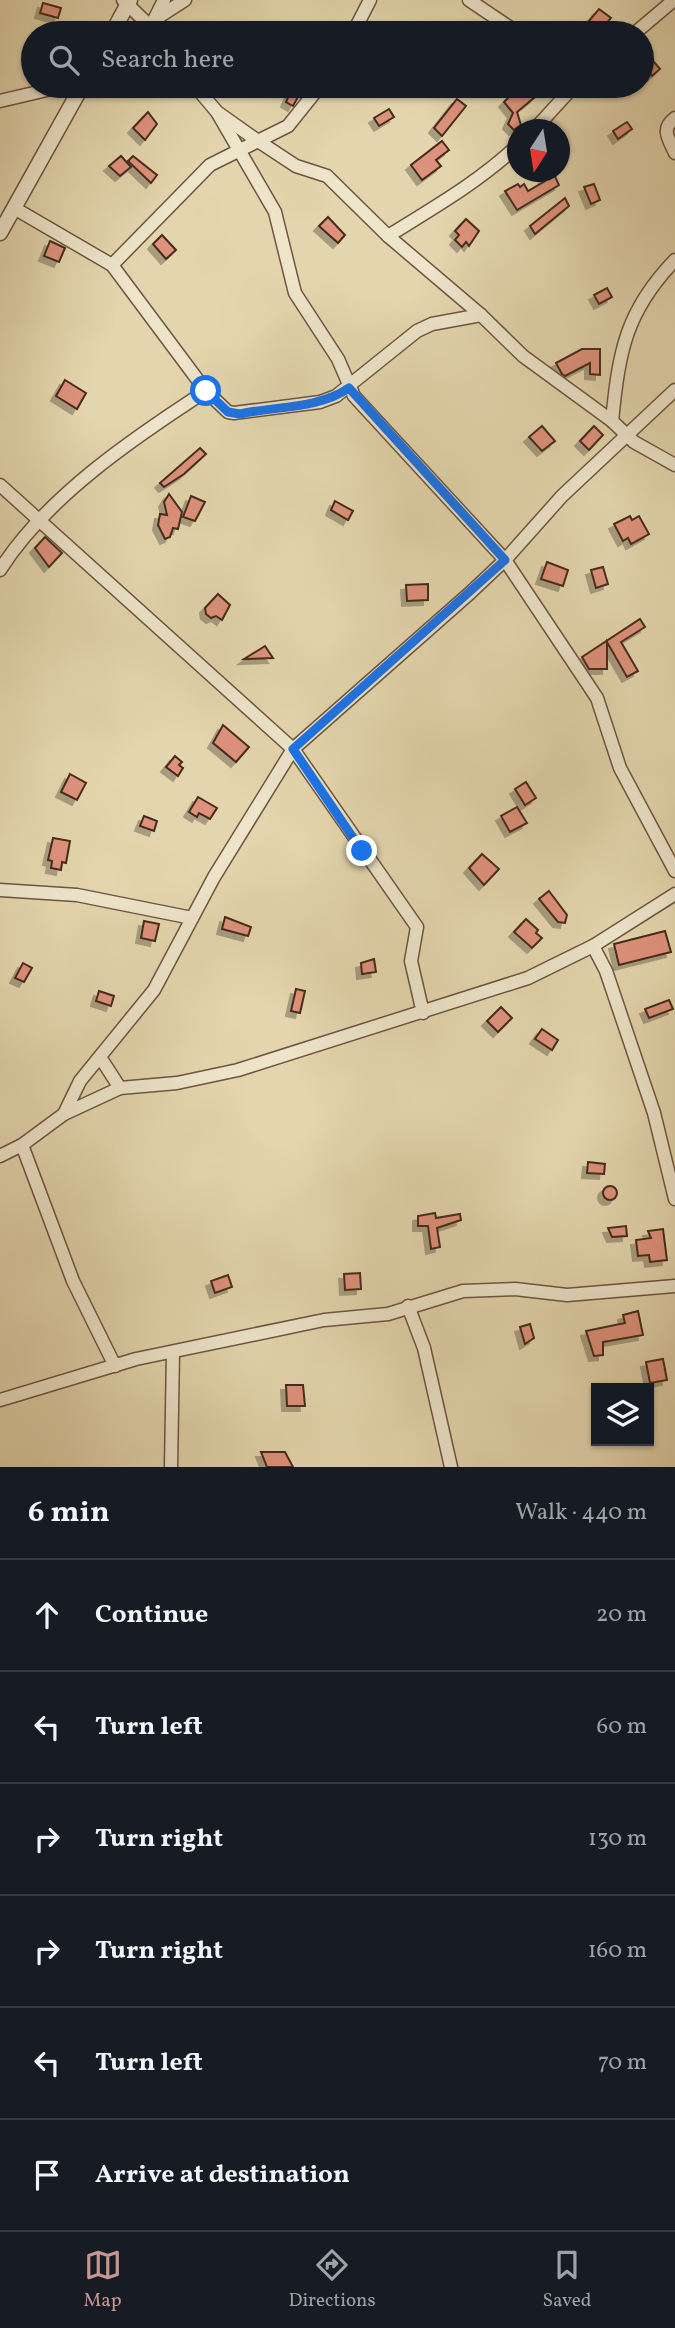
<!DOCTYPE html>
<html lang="en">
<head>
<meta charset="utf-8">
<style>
	body { margin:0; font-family:Vollkorn,serif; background:#20242c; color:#f1f3f6 }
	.controls { position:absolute; right:21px; bottom:21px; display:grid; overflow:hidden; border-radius:0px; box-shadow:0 2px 5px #0004 }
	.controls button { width:63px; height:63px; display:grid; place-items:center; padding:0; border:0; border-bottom:2px solid #363941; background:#171b24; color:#f1f3f6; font:35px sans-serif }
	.compass { position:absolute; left:507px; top:119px; width:63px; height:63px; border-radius:50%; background:#171b24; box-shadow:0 2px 5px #0004; rotate:192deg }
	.stop { position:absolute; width:21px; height:21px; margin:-16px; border:5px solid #1a73e8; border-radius:50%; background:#fff }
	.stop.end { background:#1a73e8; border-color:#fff; box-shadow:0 2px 7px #0008 }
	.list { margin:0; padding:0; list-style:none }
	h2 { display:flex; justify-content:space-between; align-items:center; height:91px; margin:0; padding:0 28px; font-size:30px }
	h2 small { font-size:23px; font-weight:400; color:#9ea1a6 }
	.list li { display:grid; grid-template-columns:46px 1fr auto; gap:21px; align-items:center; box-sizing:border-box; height:112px; padding:0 28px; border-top:2px solid #363941 }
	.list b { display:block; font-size:26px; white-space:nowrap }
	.list em { font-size:23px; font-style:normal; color:#9ea1a6 }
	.icon { flex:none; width:38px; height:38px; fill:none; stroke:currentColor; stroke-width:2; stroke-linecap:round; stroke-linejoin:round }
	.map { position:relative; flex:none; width:675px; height:1467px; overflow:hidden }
	.search { position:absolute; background:#171b24; box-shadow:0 2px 5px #0004; left:21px; right:21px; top:21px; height:77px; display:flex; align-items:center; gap:18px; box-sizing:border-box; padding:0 24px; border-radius:38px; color:#9ea1a6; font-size:26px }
	.sheet { height:763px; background:#171b24 }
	nav { display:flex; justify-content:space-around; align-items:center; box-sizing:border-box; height:98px; border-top:2px solid #363941; background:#171b24; font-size:19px; color:#9ea1a6 }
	nav a { display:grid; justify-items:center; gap:4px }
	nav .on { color:#c59692 }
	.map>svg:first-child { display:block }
</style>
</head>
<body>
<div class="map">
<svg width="675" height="1467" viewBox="0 0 675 1467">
	<defs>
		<filter id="shadow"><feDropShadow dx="-5" dy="5" stdDeviation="0" flood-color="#0004"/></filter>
	</defs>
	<rect width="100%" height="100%" fill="#e3d5ad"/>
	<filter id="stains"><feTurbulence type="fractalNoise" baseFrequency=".00286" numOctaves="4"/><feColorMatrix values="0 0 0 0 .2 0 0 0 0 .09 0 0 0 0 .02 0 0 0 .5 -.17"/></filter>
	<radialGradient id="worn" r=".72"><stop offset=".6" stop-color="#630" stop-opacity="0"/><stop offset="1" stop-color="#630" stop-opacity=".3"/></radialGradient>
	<g fill="#de927b" stroke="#472a1d" stroke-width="2" filter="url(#shadow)">
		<polygon points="43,3 61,8 58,18 40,13"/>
		<polygon points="599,9 611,18 606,24 609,27 604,33 590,33 583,28"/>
		<polygon points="642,48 660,69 652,76 650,73 646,76 642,72"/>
		<polygon points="293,86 303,88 293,106 286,102"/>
		<polygon points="520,86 526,86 535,97 517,112 521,125 514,130 508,124 513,113 504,102"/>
		<polygon points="457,99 466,106 442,136 434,128"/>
		<polygon points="389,109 394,117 379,126 374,118"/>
		<polygon points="148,112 157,124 145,140 133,128"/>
		<polygon points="627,122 632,129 618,139 613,131"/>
		<polygon points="442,141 449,150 436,160 441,166 422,180 411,165"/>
		<polygon points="121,156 131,167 120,176 109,166"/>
		<polygon points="133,156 157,175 151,183 128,161"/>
		<polygon points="541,172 553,172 559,185 517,210 505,191 518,184 520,187 524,184 528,191 545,181"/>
		<polygon points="594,184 600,200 591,204 584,187"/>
		<polygon points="565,198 569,206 535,234 530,226"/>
		<polygon points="328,217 345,235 338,243 319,226"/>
		<polygon points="466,219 479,231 469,246 466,242 462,247 455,240 459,235 455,231"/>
		<polygon points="162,235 176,250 166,259 153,244"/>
		<polygon points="50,241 65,248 59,262 44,256"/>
		<polygon points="607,288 612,297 599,304 594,295"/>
		<polygon points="582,349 600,349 600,375 590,374 590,363 565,376 562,374 556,363"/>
		<polygon points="65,380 86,393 77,409 56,396"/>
		<polygon points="542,426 555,441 542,451 529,437"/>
		<polygon points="594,426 603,435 589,450 580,441"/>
		<polygon points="200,448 206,454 184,474 164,487 160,483"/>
		<polygon points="169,494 182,512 178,529 173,528 170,537 165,539 158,525 160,514 167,515 164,502"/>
		<polygon points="191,496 205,502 195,521 183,517"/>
		<polygon points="335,501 353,511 348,520 331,510"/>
		<polygon points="630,516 632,520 639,516 649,534 631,544 628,538 623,541 614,524"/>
		<polygon points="45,537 62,553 49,567 35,548"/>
		<polygon points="547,562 568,570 563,586 541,579"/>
		<polygon points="603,567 608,584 596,588 591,570"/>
		<polygon points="428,584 428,600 407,601 406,585"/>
		<polygon points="218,594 230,605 222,620 216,616 211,618 206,614 205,608"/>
		<polygon points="640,619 645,627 621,642 638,671 627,677 607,642 607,669 589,669 582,657"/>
		<polygon points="265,646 273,658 244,659"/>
		<polygon points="223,725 249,747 236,762 213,743"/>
		<polygon points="175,756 182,762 179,765 183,768 178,776 166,767"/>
		<polygon points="70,774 86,783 77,800 61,792"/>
		<polygon points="526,782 536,798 525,805 515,789"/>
		<polygon points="198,797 217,808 210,819 199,813 197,817 189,812"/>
		<polygon points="517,807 527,823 510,832 501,816"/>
		<polygon points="144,816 157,821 154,831 140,826"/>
		<polygon points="53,838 70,841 66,863 62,862 61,870 51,868 52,861 48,860"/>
		<polygon points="482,854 499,869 484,885 469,868"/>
		<polygon points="549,891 567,915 565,923 558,922 539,899"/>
		<polygon points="225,917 251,927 248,936 222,929"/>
		<polygon points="526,919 538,930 536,933 542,938 532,948 514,932"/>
		<polygon points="144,921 159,924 155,941 141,938"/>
		<polygon points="665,931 671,952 619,965 614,944"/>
		<polygon points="374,959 376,972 362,974 361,963"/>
		<polygon points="23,963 32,968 24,982 15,978"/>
		<polygon points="296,989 305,991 300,1013 291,1011"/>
		<polygon points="99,991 114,996 111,1006 96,1001"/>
		<polygon points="669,1000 673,1009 649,1018 645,1009"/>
		<polygon points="501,1007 512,1018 498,1032 487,1021"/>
		<polygon points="542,1029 558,1040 552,1050 535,1039"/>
		<polygon points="588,1162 605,1164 604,1174 587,1173"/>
		<circle cx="610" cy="1193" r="7"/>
		<polygon points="435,1213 436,1218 460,1214 461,1220 437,1228 440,1247 431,1249 428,1226 418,1226 418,1216"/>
		<polygon points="626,1226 627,1236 612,1237 608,1228"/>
		<polygon points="663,1229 667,1260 650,1262 649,1255 638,1256 636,1240 651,1238 648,1231"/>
		<polygon points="360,1273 361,1289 345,1290 344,1274"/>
		<polygon points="228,1275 232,1287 215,1293 211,1281"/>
		<polygon points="638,1311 643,1335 603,1342 603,1355 594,1356 586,1331 625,1323 623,1315"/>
		<polygon points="530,1324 534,1338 525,1344 520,1327"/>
		<polygon points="663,1359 667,1380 650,1383 646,1362"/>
		<polygon points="286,1385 303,1385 305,1406 287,1406"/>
		<polygon points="261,1452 285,1452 293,1467 267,1467"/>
	</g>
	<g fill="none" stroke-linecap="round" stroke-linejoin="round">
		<g stroke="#6e5541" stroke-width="15">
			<g id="minor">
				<polyline points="123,0 157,33"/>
				<polyline points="469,0 518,33"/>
				<polyline points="154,20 185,0"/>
				<polyline points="153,22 164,0"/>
				<polyline points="353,33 370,0"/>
				<polyline points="635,33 674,0"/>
				<polyline points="195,86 217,112 258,141 296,166 327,176 388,236 481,315 523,356 612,421 634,442 675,465"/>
				<polyline points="0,101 64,86"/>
				<polyline points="217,112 275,212 295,293 338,359 354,396 505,560 597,698 620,768 675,871"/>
				<path d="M 675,118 C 660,129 669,139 675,153"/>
				<polyline points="534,130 574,86"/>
				<path d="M 388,236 C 433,208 479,182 518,145"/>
				<polyline points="112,265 210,165 288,126 320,86"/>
				<polyline points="206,391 228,412 234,413 320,402 336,396 417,331 432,324 481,315"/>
				<path d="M 612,421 C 619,352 625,312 675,260"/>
				<polyline points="0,485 293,749 417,927 411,961 423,1013"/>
				<path d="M 0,570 C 46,497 135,437 206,391 L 112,265 L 14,208"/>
				<polyline points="0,890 77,895 192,918"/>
				<polyline points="593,946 606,971 654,1113 675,1199"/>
				<polyline points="100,1057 120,1088"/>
				<polyline points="64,1114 80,1081 154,990 214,877 293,749 470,593 505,560 562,496 675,390"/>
				<polyline points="22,1145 73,1281 115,1366"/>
				<polyline points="0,1156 22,1145 64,1114 120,1088 177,1083 238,1070 528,978 593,946 675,894"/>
				<polyline points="408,1306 424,1348 451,1467"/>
				<polyline points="0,1400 136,1359 324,1320 388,1314 463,1291 515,1289 567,1295 675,1286"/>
				<polyline points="171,1467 173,1352"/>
			</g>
		</g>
		<g stroke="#6e5541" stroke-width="17">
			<g id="tertiary">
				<polyline points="112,33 130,0"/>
				<polyline points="0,233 82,86"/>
			</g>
		</g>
		<use href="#minor" stroke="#ede4ca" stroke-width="12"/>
		<use href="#tertiary" stroke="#ede4ca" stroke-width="14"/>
	</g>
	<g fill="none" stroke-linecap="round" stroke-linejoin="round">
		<path stroke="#1a73e8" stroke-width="9" d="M 206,391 L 228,412 L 240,414 C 276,406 318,409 349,388 L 505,560 L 293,749 L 362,851"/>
	</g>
	<rect width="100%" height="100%" filter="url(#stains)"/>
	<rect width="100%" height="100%" fill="url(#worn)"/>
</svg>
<div class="controls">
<button><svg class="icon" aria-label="layers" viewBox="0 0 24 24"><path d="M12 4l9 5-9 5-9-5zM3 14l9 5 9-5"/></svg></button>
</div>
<svg class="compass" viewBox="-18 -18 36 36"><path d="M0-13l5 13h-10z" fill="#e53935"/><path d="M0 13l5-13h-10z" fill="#9ea1a6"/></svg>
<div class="stop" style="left:206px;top:391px"></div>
<div class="stop end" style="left:362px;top:851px"></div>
<div class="search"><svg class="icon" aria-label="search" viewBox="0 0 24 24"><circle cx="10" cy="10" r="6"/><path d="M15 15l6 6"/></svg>Search here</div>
</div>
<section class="sheet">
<h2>6 min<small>Walk · 440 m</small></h2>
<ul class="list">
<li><svg class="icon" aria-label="ahead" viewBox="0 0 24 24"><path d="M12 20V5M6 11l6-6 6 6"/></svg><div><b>Continue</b></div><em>20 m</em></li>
<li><svg class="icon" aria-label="left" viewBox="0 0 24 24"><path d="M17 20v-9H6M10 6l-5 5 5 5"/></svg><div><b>Turn left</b></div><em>60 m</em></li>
<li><svg class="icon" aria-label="right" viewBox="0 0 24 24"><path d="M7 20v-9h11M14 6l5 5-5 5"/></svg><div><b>Turn right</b></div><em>130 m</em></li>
<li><svg class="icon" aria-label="right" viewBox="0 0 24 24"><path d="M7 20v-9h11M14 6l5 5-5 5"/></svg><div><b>Turn right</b></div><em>160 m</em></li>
<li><svg class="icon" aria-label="left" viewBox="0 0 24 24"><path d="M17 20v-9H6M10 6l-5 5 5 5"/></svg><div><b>Turn left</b></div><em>70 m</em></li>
<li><svg class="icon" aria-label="arrive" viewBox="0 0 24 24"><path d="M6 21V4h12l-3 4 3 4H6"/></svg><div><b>Arrive at destination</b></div></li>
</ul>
</section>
<nav>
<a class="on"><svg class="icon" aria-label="map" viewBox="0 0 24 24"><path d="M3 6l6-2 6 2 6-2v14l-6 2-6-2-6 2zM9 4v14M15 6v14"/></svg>Map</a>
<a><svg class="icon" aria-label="directions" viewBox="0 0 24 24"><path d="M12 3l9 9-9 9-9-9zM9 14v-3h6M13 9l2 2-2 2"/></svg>Directions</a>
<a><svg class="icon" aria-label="saved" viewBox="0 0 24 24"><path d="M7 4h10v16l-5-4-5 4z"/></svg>Saved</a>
</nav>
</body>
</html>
